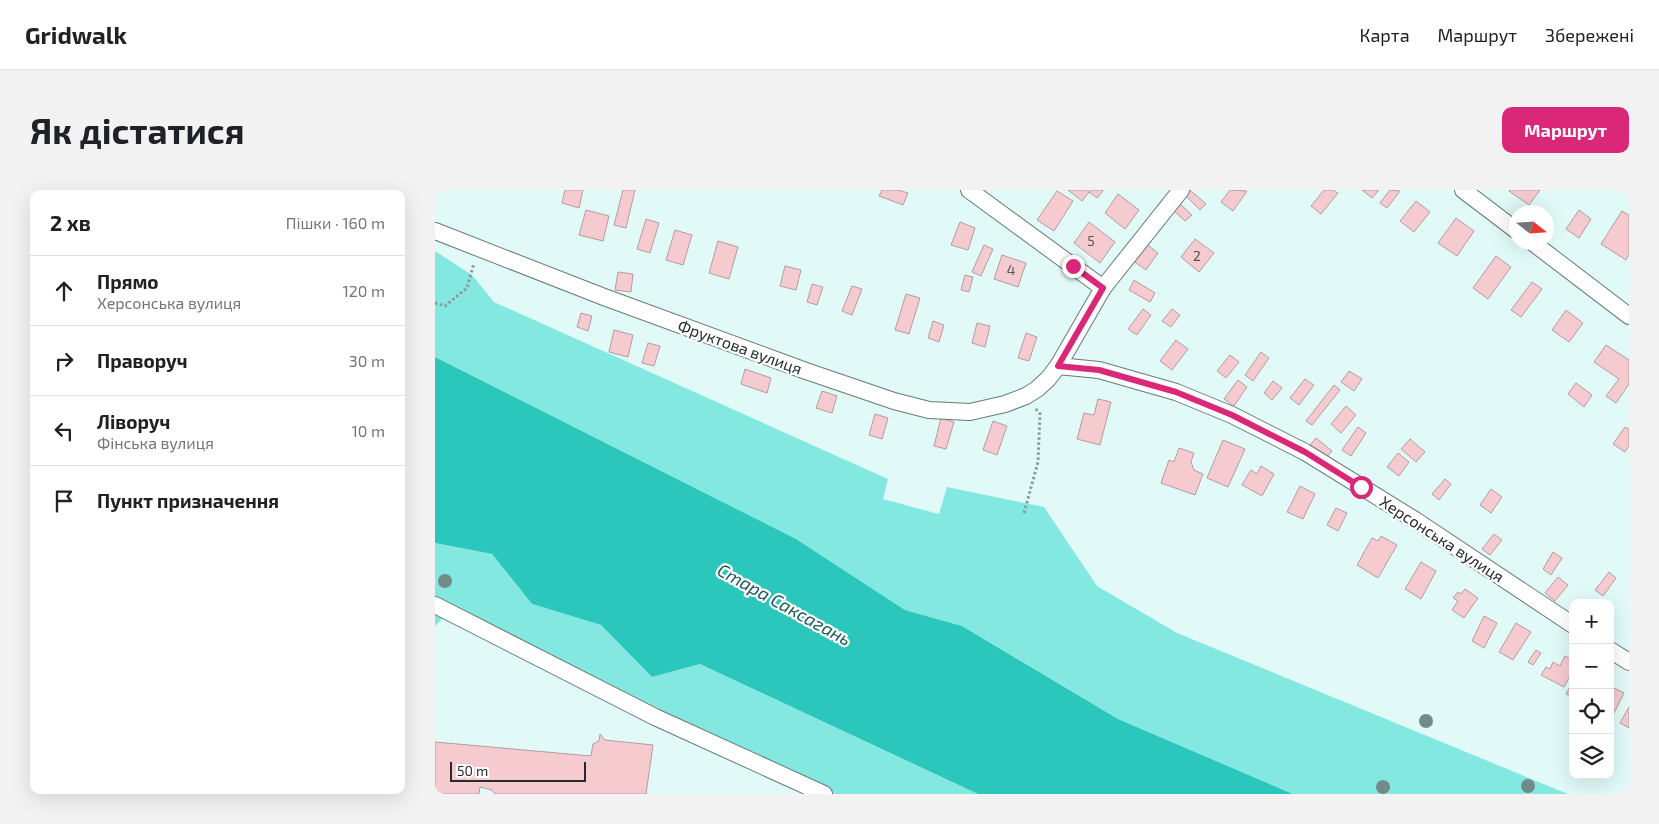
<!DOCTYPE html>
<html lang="uk">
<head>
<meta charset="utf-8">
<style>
	body { margin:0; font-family:"Exo 2",sans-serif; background:#f2f2f2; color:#202124 }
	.controls { position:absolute; right:15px; bottom:15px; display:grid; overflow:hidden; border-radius:10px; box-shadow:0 5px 20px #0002 }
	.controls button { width:45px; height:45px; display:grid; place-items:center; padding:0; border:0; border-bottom:1px solid #e0e0e0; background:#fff; color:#202124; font:25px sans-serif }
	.compass { position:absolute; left:1074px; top:15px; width:45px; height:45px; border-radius:50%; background:#fff; box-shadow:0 5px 20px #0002; rotate:107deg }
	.scale { position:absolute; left:15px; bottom:12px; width:136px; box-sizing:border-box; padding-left:5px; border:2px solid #242d2c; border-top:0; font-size:14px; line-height:18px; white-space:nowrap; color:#242d2c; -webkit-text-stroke:4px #fff; paint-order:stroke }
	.stop { position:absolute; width:15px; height:15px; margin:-11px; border:4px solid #db2777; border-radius:50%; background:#fff }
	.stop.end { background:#db2777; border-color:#fff; box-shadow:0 1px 5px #0008 }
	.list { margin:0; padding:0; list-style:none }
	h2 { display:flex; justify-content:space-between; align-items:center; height:65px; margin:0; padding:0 20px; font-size:21px }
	h2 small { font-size:16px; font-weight:400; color:#757577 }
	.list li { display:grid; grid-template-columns:32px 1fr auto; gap:15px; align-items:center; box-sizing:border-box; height:70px; padding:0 20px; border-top:1px solid #e0e0e0 }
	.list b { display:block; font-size:19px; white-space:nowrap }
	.list p { margin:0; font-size:16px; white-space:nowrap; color:#757577 }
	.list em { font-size:16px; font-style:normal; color:#757577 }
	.icon { flex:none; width:28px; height:28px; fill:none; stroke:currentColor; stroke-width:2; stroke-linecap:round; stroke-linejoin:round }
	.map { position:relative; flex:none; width:1194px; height:604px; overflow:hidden; border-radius:10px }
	header { display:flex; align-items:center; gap:30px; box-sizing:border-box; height:70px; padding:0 25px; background:#fff; border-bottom:1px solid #e0e0e0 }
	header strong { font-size:24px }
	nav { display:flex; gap:28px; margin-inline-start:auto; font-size:18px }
	.intro { display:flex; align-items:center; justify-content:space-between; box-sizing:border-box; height:120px; padding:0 30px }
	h1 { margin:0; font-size:35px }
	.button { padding:12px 22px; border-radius:10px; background:#db2777; color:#fff; font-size:18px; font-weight:700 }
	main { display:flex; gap:30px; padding:0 30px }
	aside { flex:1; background:#fff; border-radius:10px; box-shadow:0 5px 20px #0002 }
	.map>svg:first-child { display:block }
</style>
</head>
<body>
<header>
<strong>Gridwalk</strong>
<nav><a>Карта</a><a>Маршрут</a><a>Збережені</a></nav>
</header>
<div class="intro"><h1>Як дістатися</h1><a class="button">Маршрут</a></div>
<main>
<aside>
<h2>2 хв<small>Пішки · 160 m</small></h2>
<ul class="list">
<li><svg class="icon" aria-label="ahead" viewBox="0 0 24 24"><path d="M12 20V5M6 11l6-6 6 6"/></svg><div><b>Прямо</b><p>Херсонська вулиця</p></div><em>120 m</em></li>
<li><svg class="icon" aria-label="right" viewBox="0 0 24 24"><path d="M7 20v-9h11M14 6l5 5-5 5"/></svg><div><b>Праворуч</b></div><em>30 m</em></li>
<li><svg class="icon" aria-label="left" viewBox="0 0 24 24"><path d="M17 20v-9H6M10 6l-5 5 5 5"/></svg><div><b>Ліворуч</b><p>Фінська вулиця</p></div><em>10 m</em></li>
<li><svg class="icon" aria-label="arrive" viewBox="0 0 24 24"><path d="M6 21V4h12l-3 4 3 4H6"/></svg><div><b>Пункт призначення</b></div></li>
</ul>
</aside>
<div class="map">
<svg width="1194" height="604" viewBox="0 0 1194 604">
	<rect width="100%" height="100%" fill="#e1faf7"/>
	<g fill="#83e9e0">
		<polygon points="0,61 37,85 59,112 453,289 448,309 504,324 512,297 609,317 662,396 742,443 1133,604 858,604 683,529 527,436 470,420 361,349 0,167"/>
		<polygon points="0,353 57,364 97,414 166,435 217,487 265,474 543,604 389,604 14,422 0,436"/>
	</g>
	<polygon fill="#2bc7bd" points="0,167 361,349 470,420 527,436 683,529 858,604 543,604 265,474 217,487 166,435 97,414 57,364 0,353"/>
	<g fill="#f6cbcf" stroke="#b29c9e">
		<polygon points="130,0 148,0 144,18 127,13"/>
		<polygon points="188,0 200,0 191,38 179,35"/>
		<polygon points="447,0 463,0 473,3 468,15 444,6"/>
		<polygon points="633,0 651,0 654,2 647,11"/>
		<polygon points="655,0 667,0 668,1 662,8 654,2"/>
		<polygon points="755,0 771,14 765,20 750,5"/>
		<polygon points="795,0 812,1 798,21 786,12"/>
		<polygon points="889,0 898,0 903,3 886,24 876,16"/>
		<polygon points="927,0 944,0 937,8"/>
		<polygon points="955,0 965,1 952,18 945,13"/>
		<polygon points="1075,0 1105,0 1094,15 1074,1"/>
		<polygon points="622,1 638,11 619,41 602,30"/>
		<polygon points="683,4 704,20 690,39 670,23"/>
		<polygon points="981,11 995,22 979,42 965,31"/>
		<polygon points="744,13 757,25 750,31 738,20"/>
		<polygon points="151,20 174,26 168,51 144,45"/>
		<polygon points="1144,20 1156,29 1144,48 1131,39"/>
		<polygon points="1187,21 1194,25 1194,64 1191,70 1166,54"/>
		<polygon points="1021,28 1039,41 1022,66 1003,53"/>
		<polygon points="211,29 224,33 215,63 202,59"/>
		<polygon points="525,32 540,38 533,60 516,55"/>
		<polygon points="654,32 680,52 665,73 639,53"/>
		<polygon points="240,40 257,45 248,75 231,70"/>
		<polygon points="760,49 779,63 764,82 746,67"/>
		<polygon points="283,51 303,57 294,89 274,83"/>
		<polygon points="710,53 723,63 711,80 697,70"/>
		<polygon points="549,55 558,59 546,86 537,82"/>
		<polygon points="567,65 591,73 583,97 559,89"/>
		<polygon points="1061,66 1076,77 1053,109 1038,98"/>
		<polygon points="350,76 366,80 361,100 345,96"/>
		<polygon points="183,82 198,84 196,102 180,100"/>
		<polygon points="530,85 538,87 534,102 526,100"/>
		<polygon points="699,90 720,103 715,112 694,100"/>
		<polygon points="1097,92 1107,99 1086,127 1076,120"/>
		<polygon points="377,94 388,97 382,115 372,112"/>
		<polygon points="417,96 427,99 417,125 407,121"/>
		<polygon points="471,104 485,108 474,144 460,140"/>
		<polygon points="708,119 716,125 702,145 693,139"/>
		<polygon points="737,119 745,125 736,137 727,131"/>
		<polygon points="1131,120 1148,133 1134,152 1117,140"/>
		<polygon points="146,123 157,126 153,141 142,137"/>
		<polygon points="498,131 509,135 504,152 493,148"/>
		<polygon points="542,133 555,136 550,157 537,153"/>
		<polygon points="179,140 198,145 193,167 174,162"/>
		<polygon points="591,143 602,147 594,171 583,168"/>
		<polygon points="741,150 753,159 737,180 725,171"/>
		<polygon points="213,153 225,156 219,176 207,173"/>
		<polygon points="1171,155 1194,170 1194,194 1181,213 1171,206 1184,189 1159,172"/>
		<polygon points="826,162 834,168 818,191 810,185"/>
		<polygon points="795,165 804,172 791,188 782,181"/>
		<polygon points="310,179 336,188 332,203 306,194"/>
		<polygon points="914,181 927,189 919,201 906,192"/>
		<polygon points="870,189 879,195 864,215 855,208"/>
		<polygon points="803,190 812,197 799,216 789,209"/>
		<polygon points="838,191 847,198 837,210 829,203"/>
		<polygon points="1141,193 1157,205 1149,217 1133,204"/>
		<polygon points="899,195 905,200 877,235 871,231"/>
		<polygon points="387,201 402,206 397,223 381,218"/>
		<polygon points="663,209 676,212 665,255 642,249 649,223 659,225"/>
		<polygon points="911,216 921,225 906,243 896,234"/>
		<polygon points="440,224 453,228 447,249 434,245"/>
		<polygon points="506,228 519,232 511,259 499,256"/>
		<polygon points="558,231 572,236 562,265 548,260"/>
		<polygon points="923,237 931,243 916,266 907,260"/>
		<polygon points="1190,237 1194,239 1194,256 1190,262 1178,254"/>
		<polygon points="881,248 897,261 891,268 875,255"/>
		<polygon points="975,249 990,262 981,272 966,259"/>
		<polygon points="788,250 810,259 793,297 772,288"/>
		<polygon points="744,258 759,263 756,272 759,280 768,284 760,305 726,293 734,270 739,272"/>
		<polygon points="963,263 974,272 964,286 952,277"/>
		<polygon points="826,276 839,284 827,306 807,295 816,280 822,284"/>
		<polygon points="1010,289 1016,294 1004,310 997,304"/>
		<polygon points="865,296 880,304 868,329 852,322"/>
		<polygon points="1056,299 1067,307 1056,323 1045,315"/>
		<polygon points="901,318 912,323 903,341 892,335"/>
		<polygon points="1059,344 1067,350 1055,365 1047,359"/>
		<polygon points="946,346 962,355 943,388 922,375 937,348 943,351"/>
		<polygon points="1118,362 1127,368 1116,385 1108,379"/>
		<polygon points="986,372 1001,381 986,409 970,399"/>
		<polygon points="1174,382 1181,388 1168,406 1160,400"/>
		<polygon points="1123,387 1133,395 1120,411 1110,403"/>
		<polygon points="1030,399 1043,408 1029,428 1017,420 1023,411 1018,408 1023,402 1026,404"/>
		<polygon points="1049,426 1062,433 1049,458 1037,451"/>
		<polygon points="1081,433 1096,442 1078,470 1064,462"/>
		<polygon points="1101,460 1106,463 1098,475 1093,472"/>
		<polygon points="1130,466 1138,470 1138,480 1129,497 1106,485 1111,477 1115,479 1118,472 1125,476"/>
		<polygon points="1138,491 1138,507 1131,504"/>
		<polygon points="1175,496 1189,503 1177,527 1175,526"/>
		<polygon points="1194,517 1194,538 1185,533"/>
		<polygon points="165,544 170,550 218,555 211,604 60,604 57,600 45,597 44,604 0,604 0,552 156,566 158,554 164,551"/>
	</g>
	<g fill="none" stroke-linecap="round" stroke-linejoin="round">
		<g stroke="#657b79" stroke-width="18">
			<g id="minor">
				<polyline points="534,0 668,98"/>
				<polyline points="1028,0 1082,41"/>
				<polyline points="0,41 169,107 371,181 459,211 494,220 535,222 570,214 591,206 602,199 613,189 623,176 668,98 746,0"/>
				<polyline points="1097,52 1194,126"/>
				<polyline points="623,176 664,180 741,202 797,225 870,262 980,330 1138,435"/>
				<polyline points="0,415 220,527 389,604"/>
				<polyline points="1175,460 1194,472"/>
			</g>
		</g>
		<g stroke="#8b9d9b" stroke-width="3" stroke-dasharray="2.5 2.5" stroke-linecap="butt">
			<polyline points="0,113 10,116 32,98 39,73"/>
			<polyline points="589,323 603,272 605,224 600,218"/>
		</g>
		<use href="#minor" stroke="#fff" stroke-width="16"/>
	</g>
	<g fill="#728a88">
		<circle cx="10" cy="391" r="7"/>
		<circle cx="991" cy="531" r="7"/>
		<circle cx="1093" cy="596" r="7"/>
		<circle cx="948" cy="597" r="7"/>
	</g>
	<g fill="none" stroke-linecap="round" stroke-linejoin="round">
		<polyline stroke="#db2777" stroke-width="6" points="638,76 668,98 623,176 664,180 741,202 797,225 870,262 926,297"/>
	</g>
	<g text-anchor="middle" stroke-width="4.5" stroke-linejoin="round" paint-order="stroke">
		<g font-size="14" fill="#585455">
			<text x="656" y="56">5</text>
			<text x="762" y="71">2</text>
			<text x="576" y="85">4</text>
		</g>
		<g font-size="16" fill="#242d2c" stroke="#fff">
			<text transform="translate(305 157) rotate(20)" y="6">Фруктова вулиця</text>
			<text transform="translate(1007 349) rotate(33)" y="6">Херсонська вулиця</text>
		</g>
		<g font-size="18" font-style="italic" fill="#1c5853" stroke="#fff">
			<text transform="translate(349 415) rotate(29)" y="6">Стара Саксагань</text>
		</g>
	</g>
</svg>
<div class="controls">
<button>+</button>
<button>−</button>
<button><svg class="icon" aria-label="locate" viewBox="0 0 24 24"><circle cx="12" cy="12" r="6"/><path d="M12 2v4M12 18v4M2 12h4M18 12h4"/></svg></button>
<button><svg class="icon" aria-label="layers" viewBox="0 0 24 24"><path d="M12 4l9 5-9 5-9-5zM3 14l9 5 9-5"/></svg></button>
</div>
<svg class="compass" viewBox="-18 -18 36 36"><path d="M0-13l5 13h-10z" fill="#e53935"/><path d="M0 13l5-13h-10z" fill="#757577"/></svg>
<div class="scale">50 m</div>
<div class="stop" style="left:926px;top:297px"></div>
<div class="stop end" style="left:638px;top:76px"></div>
</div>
</main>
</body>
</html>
